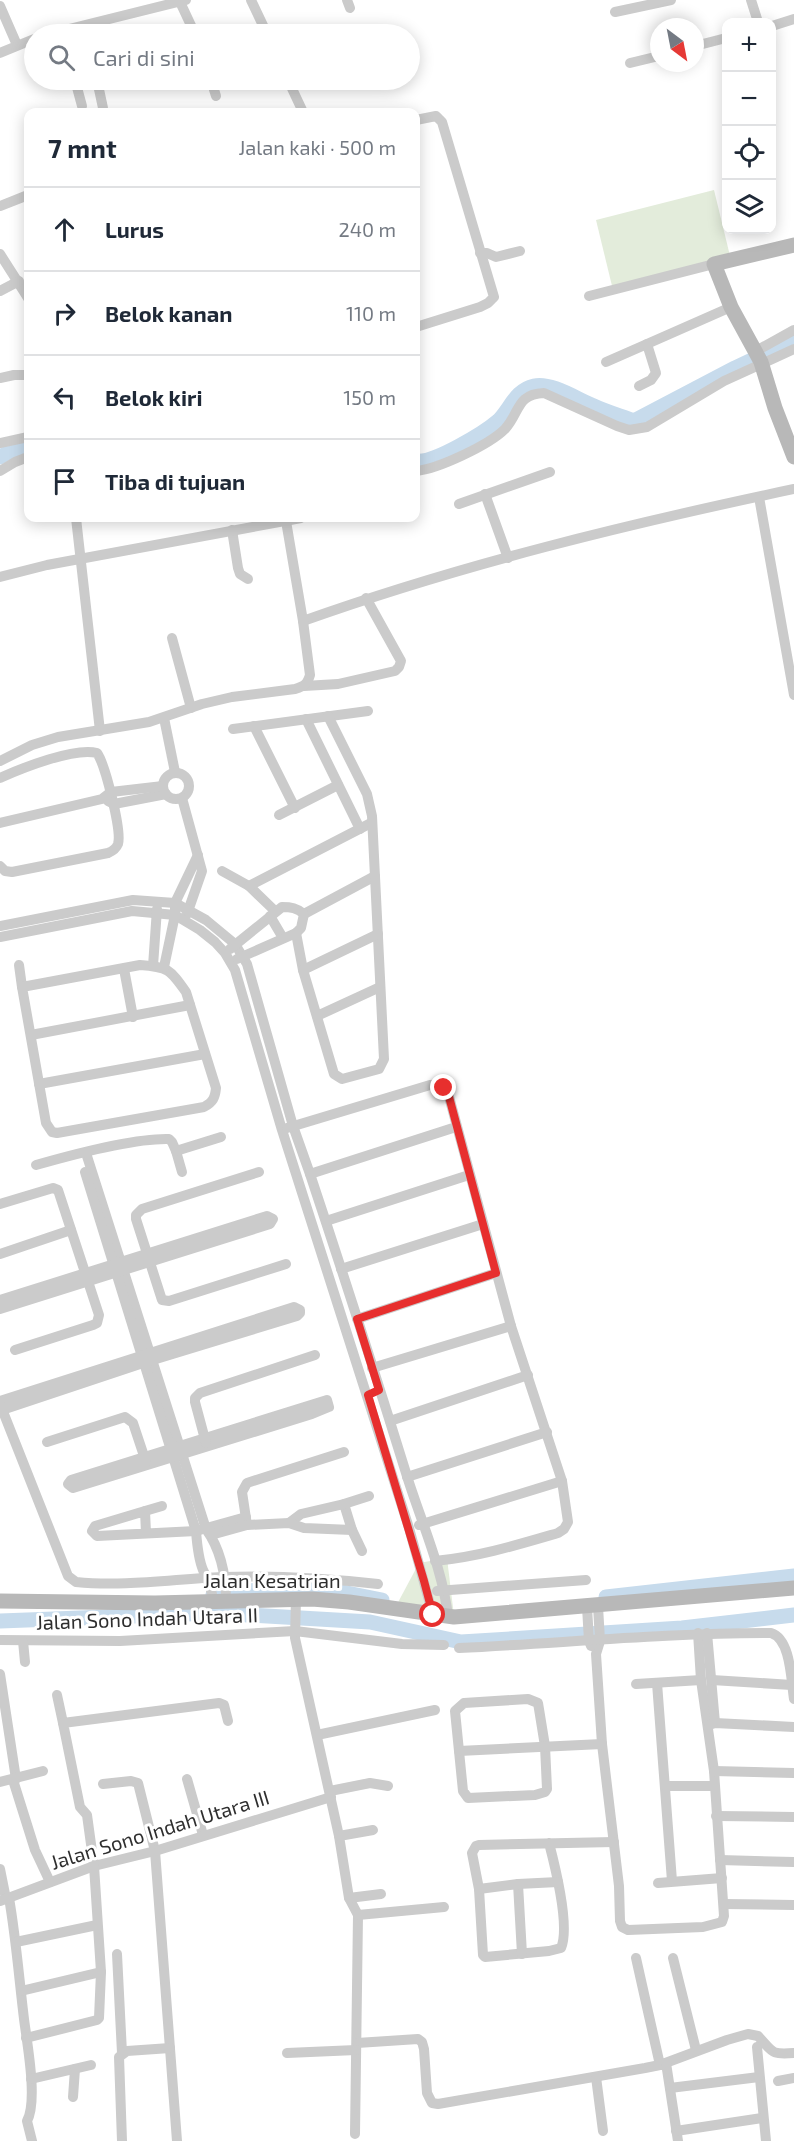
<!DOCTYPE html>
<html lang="id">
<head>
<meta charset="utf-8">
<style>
	body { margin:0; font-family:"Exo 2",sans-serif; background:#f2f2f3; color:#1f2937 }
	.controls { position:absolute; right:18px; top:18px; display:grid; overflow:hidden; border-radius:12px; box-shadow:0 3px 15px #0003 }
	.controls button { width:54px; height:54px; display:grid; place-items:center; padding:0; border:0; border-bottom:2px solid #e0e1e3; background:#fff; color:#1f2937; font:30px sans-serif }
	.compass { position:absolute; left:650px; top:18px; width:54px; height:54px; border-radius:50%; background:#fff; box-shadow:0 3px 15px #0003; rotate:148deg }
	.stop { position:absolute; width:18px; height:18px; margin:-14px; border:4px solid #e72f2e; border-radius:50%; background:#fff }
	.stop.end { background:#e72f2e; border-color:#fff; box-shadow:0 2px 6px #0008 }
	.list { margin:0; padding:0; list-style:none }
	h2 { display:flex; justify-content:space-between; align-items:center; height:78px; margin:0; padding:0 24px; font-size:26px }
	h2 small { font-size:20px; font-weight:400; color:#747a83 }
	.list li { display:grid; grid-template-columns:39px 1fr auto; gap:18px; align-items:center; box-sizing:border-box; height:84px; padding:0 24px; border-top:2px solid #e0e1e3 }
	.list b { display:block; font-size:22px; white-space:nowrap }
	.list em { font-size:20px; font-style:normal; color:#747a83 }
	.icon { flex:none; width:33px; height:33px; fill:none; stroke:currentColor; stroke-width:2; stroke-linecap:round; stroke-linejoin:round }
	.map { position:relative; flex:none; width:794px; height:2141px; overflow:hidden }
	.search { position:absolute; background:#fff; box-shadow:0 3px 15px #0003; left:24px; top:24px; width:396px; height:66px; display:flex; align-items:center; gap:15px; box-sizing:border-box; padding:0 21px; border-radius:33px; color:#747a83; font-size:22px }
	.panel { position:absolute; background:#fff; box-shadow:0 3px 15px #0003; left:24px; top:108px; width:396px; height:414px; border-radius:12px }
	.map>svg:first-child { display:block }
</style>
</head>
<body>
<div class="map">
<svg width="794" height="2141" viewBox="0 0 794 2141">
	<rect width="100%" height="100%" fill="#fff"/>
	<g fill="#e3ecdb">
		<polygon points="714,190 731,260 613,290 596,220"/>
		<polygon points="447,1558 454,1616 395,1608 419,1563"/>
	</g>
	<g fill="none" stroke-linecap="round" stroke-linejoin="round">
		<g stroke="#c7dbec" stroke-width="15">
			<polyline points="0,457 9,452 28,445"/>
			<path d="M 416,461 C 433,464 484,433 498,421 C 510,410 515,390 534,386 C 552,382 578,400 594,406 C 607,412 621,416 634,421 L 735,368 L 794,340"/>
			<polyline points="213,1595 243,1591 322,1588 382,1600"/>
			<polyline points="606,1597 794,1576"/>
			<polyline points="0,1621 213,1613 370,1622 461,1642 682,1628 794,1615"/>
		</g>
		<g stroke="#cbcbcb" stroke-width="10">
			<polyline points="251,0 267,34"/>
			<polyline points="347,0 350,8"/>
			<polyline points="751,0 758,22"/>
			<polyline points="180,2 195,34"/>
			<polyline points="0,6 17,45"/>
			<polyline points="615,12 671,0"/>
			<polyline points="772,26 794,19"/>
			<polyline points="49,34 186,0"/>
			<polyline points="695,46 726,38"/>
			<polyline points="0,53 34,39"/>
			<polyline points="630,63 659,56"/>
			<polyline points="75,80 82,106"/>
			<polyline points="97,80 103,108"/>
			<polyline points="211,80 216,96"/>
			<polyline points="288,80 303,112"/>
			<polyline points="416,120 436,116 442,122 494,297 488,303 480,307 416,327"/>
			<polyline points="0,206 28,195"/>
			<polyline points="480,253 487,253 496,257 520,251"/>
			<polyline points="0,254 28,298"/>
			<polyline points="0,291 19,281"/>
			<polyline points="589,296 714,264"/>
			<polyline points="756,351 794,330"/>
			<polyline points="606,362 647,344"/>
			<polyline points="0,378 14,375 28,375"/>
			<polyline points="639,386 651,380 656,373 647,344 731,307"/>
			<polyline points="0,443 28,437"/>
			<polyline points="0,471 15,462 28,457"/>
			<path d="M 416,471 C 438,469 489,445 505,429 C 520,413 516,394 544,393 L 617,426 L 629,430 L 647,427 L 724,381 L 794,349"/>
			<polyline points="485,494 508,558"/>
			<polyline points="759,497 794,695"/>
			<polyline points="459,504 550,472"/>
			<polyline points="76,518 100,731"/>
			<polyline points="232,530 238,568 240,574 248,579"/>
			<polyline points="0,577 47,565 301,518"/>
			<path d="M 303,621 C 463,564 628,524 794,489"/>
			<polyline points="172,638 191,708"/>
			<polyline points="304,686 338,684 395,671 399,667 401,661 366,598"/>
			<polyline points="164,718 175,772"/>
			<polyline points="306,719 360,829"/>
			<polyline points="254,726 295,808"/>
			<polyline points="233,729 368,711"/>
			<path d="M 0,761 L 32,745 L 58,737 L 149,722 L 202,704 L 232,697 L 295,689 C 304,686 307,685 310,675 L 303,621 L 286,521"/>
			<circle cx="176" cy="786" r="13"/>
			<path d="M 0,778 C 22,768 75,747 97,753 C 105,764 122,831 118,844 C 116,849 113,851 108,853 L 12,872 L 5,871 L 0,866"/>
			<polyline points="182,798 202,871 187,914"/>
			<polyline points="108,801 114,804 166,794"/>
			<polyline points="279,815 338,785"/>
			<polyline points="0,823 102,799 111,792 163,786"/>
			<polyline points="222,871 249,886 275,911"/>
			<polyline points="249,886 371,823"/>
			<polyline points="304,914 375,876"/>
			<polyline points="270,916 283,938"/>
			<path d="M 0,926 L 133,900 L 175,903 L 206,920 L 235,944 L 247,964 L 293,1126 L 310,1174 C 343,1273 375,1373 406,1473 C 420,1519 443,1569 448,1617"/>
			<polyline points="296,933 303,970 334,1074 342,1079 379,1069 384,1059 372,816 367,794 328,716"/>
			<polyline points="0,937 132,911 175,915 200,930 215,942 225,953 235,970 282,1130 409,1528 433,1615"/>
			<path d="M 230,949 L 282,907 C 291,907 297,908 304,914 L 301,928 L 296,933 L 237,959"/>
			<polyline points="19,965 22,987"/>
			<path d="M 140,965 C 168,967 170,969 186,992 L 216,1088 C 215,1098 213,1102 204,1107 L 57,1133 L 52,1132 L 46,1123 L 22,987 Z"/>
			<polyline points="153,966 157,909"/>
			<polyline points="164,967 175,915 175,903 198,855"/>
			<polyline points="124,969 133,1017"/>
			<polyline points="303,970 378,934"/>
			<polyline points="317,1016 380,987"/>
			<polyline points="31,1035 190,1005"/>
			<polyline points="39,1084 205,1054"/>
			<path d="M 287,1128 L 430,1085 C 438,1084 443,1086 448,1093 L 511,1326 L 562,1481 L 568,1522 L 564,1529 L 558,1533 C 517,1545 478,1557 435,1561"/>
			<polyline points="176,1151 182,1172"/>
			<path d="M 86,1153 L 206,1529 C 221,1550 226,1576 226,1601"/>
			<path d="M 36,1165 C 71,1155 133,1138 169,1139 L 172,1142 L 176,1151 L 221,1137"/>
			<path d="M 85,1172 L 196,1531 C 197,1544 198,1558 203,1570 C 209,1581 212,1589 213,1602"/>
			<polyline points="259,1172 142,1209 136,1215 136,1219 162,1300 169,1301 286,1264"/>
			<polyline points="310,1174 456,1127"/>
			<polyline points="0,1204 53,1188 58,1190 99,1315 97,1323 93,1325 15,1350"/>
			<polyline points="326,1221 469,1175"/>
			<polyline points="0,1254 71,1230"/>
			<polyline points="341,1269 483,1224"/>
			<polyline points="0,1300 267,1216 273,1219 270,1224 0,1309"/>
			<polyline points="357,1319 496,1273"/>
			<polyline points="372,1368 511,1326"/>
			<polygon points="327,1400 329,1407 312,1414 73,1488 68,1484 71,1480"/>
			<polyline points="0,1401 294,1307 300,1310 300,1313 297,1316 143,1363 2,1410"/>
			<path d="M 0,1404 L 68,1576 L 76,1582 C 124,1587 174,1579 222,1577 C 275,1575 326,1578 378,1584"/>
			<polyline points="390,1421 528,1375"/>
			<polyline points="47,1442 125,1417 133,1423 146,1462"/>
			<polyline points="206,1443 195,1402 195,1398 200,1393 315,1355"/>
			<polyline points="407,1477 547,1432"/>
			<polyline points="344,1504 352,1530 362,1551"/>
			<polyline points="145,1511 162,1506"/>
			<polyline points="289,1523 301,1514 344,1504 369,1496"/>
			<polyline points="247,1525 242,1492 247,1483 344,1452"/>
			<polyline points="419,1525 562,1481"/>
			<polyline points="146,1533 145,1511 95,1526 92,1531 97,1536 196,1531 246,1517"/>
			<polyline points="211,1535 247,1525 289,1523 304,1528 352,1530"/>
			<polyline points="437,1591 586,1580"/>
			<polyline points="296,1599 295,1638 339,1836 349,1898 358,1915 355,2134"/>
			<polyline points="598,1606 600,1641 596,1654 602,1744 619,1886 620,1921 622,1927 628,1930 703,1927 722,1922 724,1916 714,1771 701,1680 698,1633"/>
			<polyline points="587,1607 589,1641 591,1646"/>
			<polyline points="707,1633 715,1723"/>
			<polyline points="0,1640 120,1641 295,1631 402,1644 444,1645"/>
			<polyline points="23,1641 25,1662"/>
			<path d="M 459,1648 C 563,1643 667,1633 771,1633 C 791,1639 791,1680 794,1699"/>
			<polyline points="0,1674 16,1779"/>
			<polyline points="712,1680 792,1685"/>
			<polyline points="657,1683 672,1881"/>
			<polyline points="636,1684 701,1680"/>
			<polyline points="57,1695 63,1723"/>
			<polygon points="528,1699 538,1703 539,1709 545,1746 547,1789 545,1792 535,1795 468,1798 463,1791 455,1711 464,1703"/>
			<polyline points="709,1725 715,1723 794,1727"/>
			<polyline points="317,1735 435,1710"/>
			<polyline points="459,1751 602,1744"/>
			<polyline points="714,1771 794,1773"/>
			<polyline points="187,1779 203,1835"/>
			<polyline points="13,1780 35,1850 50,1882"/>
			<polyline points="0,1782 43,1771"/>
			<polyline points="103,1784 131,1781 138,1783 155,1851 177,2141"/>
			<polyline points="666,1786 714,1786"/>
			<polyline points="330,1791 370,1783 388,1786"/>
			<polyline points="716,1816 794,1817"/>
			<polyline points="339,1836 373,1830"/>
			<path d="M 549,1843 C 555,1866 570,1927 561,1948 L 549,1951 L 485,1957 L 483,1955 L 479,1889 L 472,1853 L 476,1846 L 479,1845 L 614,1842"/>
			<polyline points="720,1860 794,1862"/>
			<polyline points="0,1869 6,1899"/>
			<polyline points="658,1883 722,1878"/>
			<polyline points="518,1884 522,1954"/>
			<polyline points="479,1889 518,1884 558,1882"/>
			<path d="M 9,1898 C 16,1938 19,1978 24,2019 C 27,2043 38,2101 27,2121 L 32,2141"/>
			<polyline points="349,1898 381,1894"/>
			<polyline points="0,1901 94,1866 155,1851 331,1797"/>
			<polyline points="724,1904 794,1905"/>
			<polyline points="358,1915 444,1907"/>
			<polyline points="16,1942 97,1925"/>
			<polyline points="117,1954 122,2053"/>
			<polyline points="636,1958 660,2065"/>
			<polyline points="673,1958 696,2050"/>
			<polyline points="21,1991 101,1972"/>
			<polyline points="26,2038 97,2020 99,2018 101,1972 94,1866 87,1815 80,1807 63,1723 219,1703 224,1705 228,1721"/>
			<path d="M 357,2043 L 418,2039 L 422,2042 L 424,2049 L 427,2093 L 432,2103 L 438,2104 L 645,2068 L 660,2065 L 727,2040 L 748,2034 L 758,2036 C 773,2052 770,2055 794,2053"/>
			<polyline points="757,2047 766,2141"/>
			<polyline points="287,2053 356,2050"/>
			<polyline points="666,2063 678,2141"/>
			<polyline points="596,2077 603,2131"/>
			<polyline points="31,2079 91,2065"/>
			<polyline points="778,2081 794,2078"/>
			<polyline points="670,2088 759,2077"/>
			<polyline points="73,2097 75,2069"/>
			<polyline points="676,2131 762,2118"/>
			<polyline points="122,2141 119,2057 127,2051 170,2048"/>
		</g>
		<g stroke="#b8b8b8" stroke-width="15">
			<polyline points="794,245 714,264 731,307 761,362 775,408 794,457"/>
			<polyline points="0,1601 155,1603 312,1599 349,1602 454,1617 794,1588"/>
		</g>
	</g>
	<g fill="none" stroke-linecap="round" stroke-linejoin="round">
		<polyline stroke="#e72f2e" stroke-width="8" points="433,1615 424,1581 368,1395 379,1390 357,1319 496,1273 448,1093 444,1088"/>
	</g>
	<g text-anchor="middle" stroke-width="6" stroke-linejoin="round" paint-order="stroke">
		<g font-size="20" fill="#2e2e2e" stroke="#fff">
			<text x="272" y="1588">Jalan Kesatrian</text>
			<text transform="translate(147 1619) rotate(-2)" y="7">Jalan Sono Indah Utara II</text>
			<text transform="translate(160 1830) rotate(-17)" y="7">Jalan Sono Indah Utara III</text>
		</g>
	</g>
</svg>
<div class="controls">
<button>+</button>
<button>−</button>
<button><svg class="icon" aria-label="locate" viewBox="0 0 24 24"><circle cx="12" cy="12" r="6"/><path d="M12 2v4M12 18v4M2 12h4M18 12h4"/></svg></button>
<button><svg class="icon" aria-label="layers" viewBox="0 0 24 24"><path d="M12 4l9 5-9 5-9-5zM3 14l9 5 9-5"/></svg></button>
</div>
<svg class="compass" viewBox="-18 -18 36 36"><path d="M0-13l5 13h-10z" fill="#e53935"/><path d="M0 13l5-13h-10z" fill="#747a83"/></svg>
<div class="stop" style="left:433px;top:1615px"></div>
<div class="stop end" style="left:444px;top:1088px"></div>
<div class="search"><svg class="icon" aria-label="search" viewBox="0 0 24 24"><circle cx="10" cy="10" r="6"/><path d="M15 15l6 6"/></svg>Cari di sini</div>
<section class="panel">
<h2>7 mnt<small>Jalan kaki · 500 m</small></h2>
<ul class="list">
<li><svg class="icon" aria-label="ahead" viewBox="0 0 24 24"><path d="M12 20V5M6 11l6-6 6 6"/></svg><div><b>Lurus</b></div><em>240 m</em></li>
<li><svg class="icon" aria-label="right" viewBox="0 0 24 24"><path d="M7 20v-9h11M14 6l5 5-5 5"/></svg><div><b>Belok kanan</b></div><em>110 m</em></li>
<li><svg class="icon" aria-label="left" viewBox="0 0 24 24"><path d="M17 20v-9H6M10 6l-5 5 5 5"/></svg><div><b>Belok kiri</b></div><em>150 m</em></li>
<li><svg class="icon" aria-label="arrive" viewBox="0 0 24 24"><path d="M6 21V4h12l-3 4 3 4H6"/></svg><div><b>Tiba di tujuan</b></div></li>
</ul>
</section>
</div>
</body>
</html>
